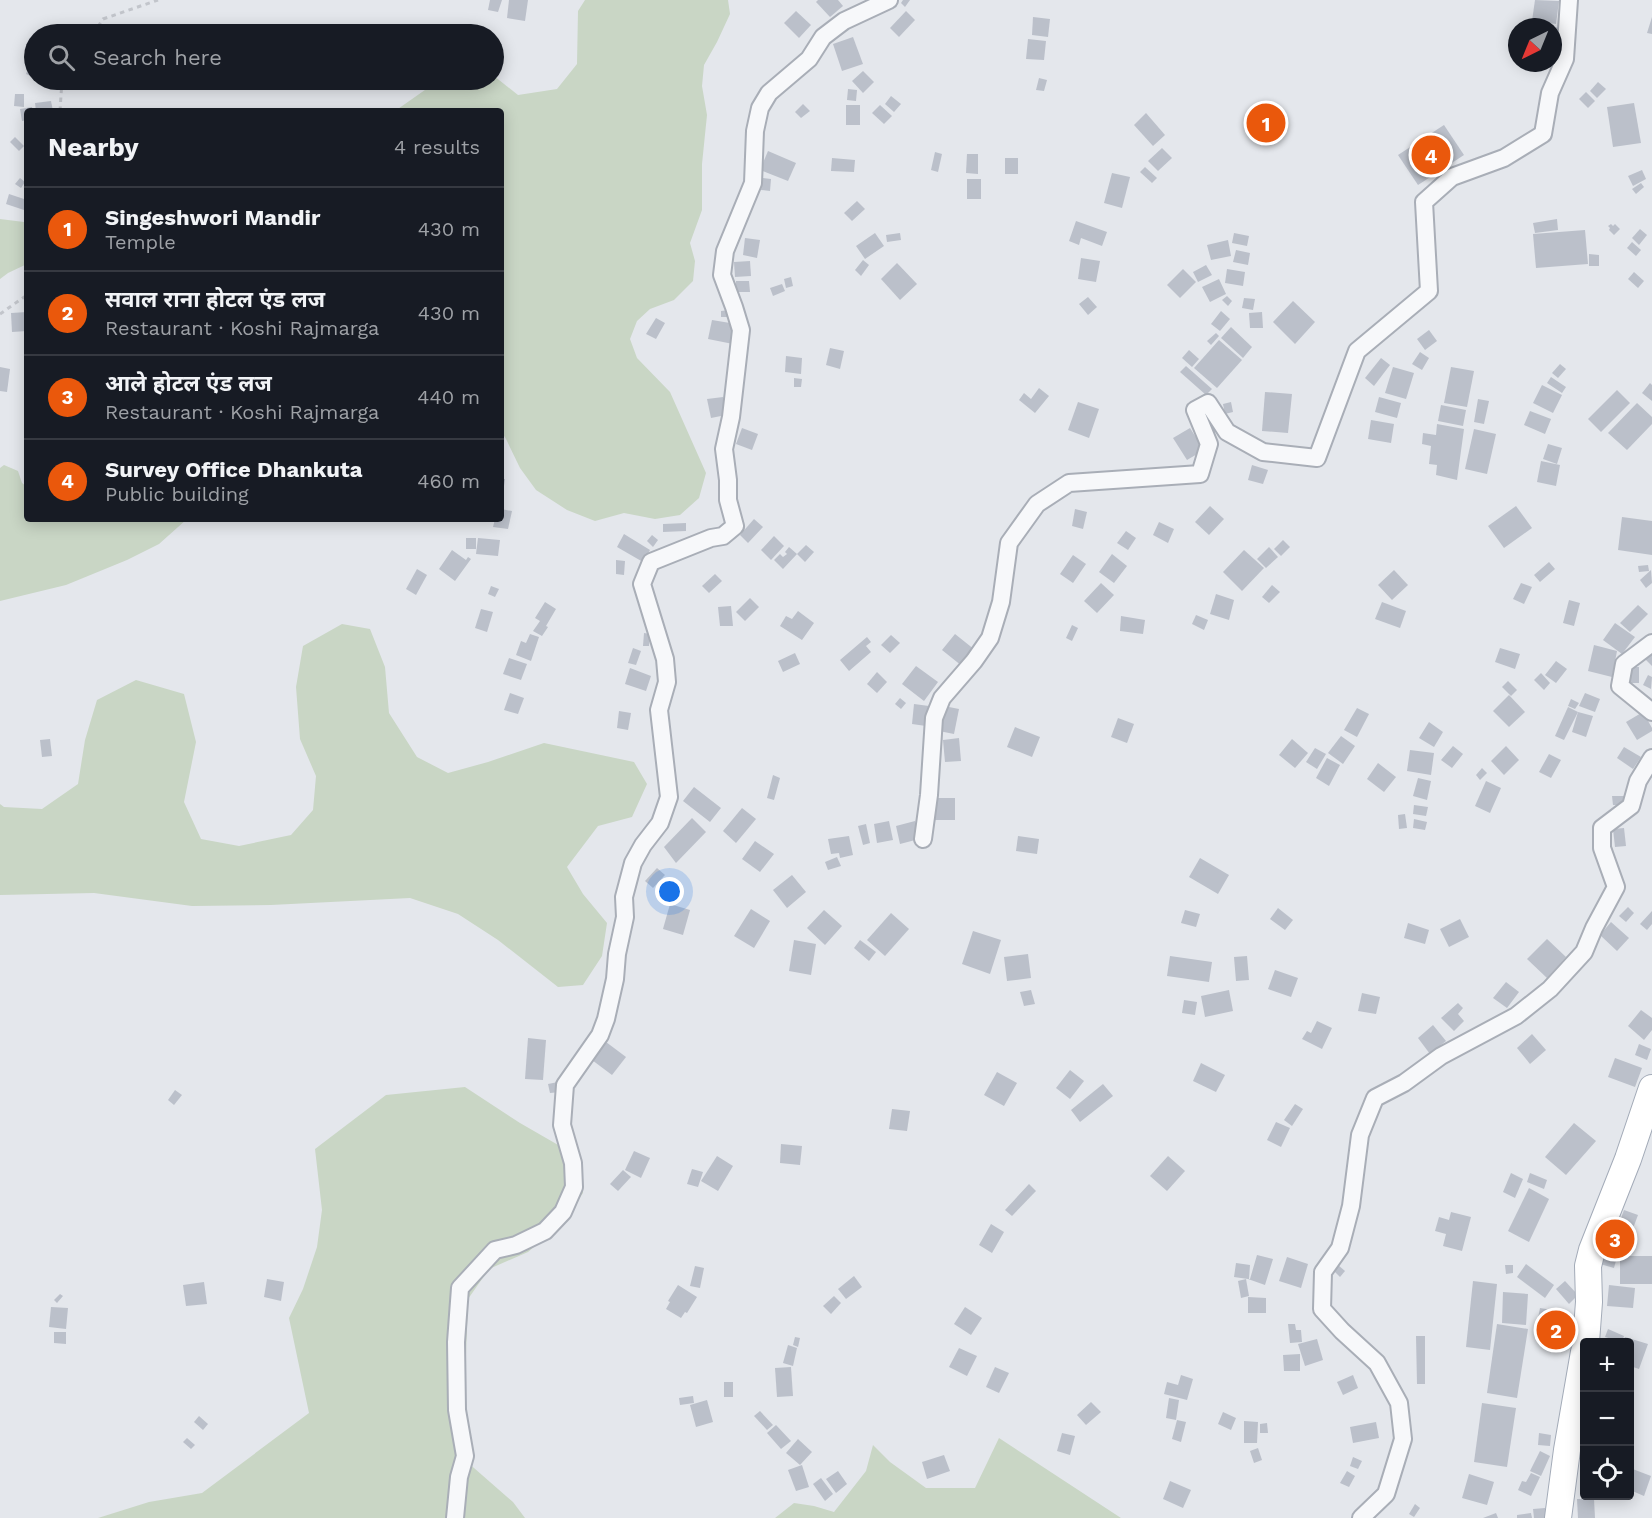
<!DOCTYPE html>
<html lang="en">
<head>
<meta charset="utf-8">
<style>
	body { margin:0; font-family:"Work Sans","Noto Sans Devanagari",sans-serif; background:#242831; color:#f1f3f6 }
	.controls { position:absolute; right:18px; bottom:18px; display:grid; overflow:hidden; border-radius:6px; box-shadow:0 3px 15px #0003 }
	.controls button { width:54px; height:54px; display:grid; place-items:center; padding:0; border:0; border-bottom:2px solid #363941; background:#171b24; color:#f1f3f6; font:30px sans-serif }
	.compass { position:absolute; left:1508px; top:18px; width:54px; height:54px; border-radius:50%; background:#171b24; box-shadow:0 3px 15px #0003; rotate:223deg }
	.you { position:absolute; left:670px; top:892px; width:21px; height:21px; margin:-15px; border:4px solid #fff; border-radius:50%; background:#1a73e8; box-shadow:0 0 0 9px #1a73e833 }
	.badge { display:grid; place-items:center; width:39px; height:39px; border-radius:50%; background:#ea580c; color:#fff; font-size:20px; font-weight:700 }
	.pin { position:absolute; translate:-50% -50%; border:3px solid #fff; box-shadow:0 2px 6px #0006 }
	.list { margin:0; padding:0; list-style:none }
	h2 { display:flex; justify-content:space-between; align-items:center; height:78px; margin:0; padding:0 24px; font-size:26px }
	h2 small { font-size:20px; font-weight:400; color:#9ea1a6 }
	.list li { display:grid; grid-template-columns:39px 1fr auto; gap:18px; align-items:center; box-sizing:border-box; height:84px; padding:0 24px; border-top:2px solid #363941 }
	.list b { display:block; font-size:22px; white-space:nowrap }
	.list p { margin:0; font-size:20px; white-space:nowrap; color:#9ea1a6 }
	.list em { font-size:20px; font-style:normal; color:#9ea1a6 }
	.icon { flex:none; width:33px; height:33px; fill:none; stroke:currentColor; stroke-width:2; stroke-linecap:round; stroke-linejoin:round }
	.map { position:relative; flex:none; width:1652px; height:1518px; overflow:hidden }
	.search { position:absolute; background:#171b24; box-shadow:0 3px 15px #0003; left:24px; top:24px; width:480px; height:66px; display:flex; align-items:center; gap:15px; box-sizing:border-box; padding:0 21px; border-radius:33px; color:#9ea1a6; font-size:22px }
	.panel { position:absolute; background:#171b24; box-shadow:0 3px 15px #0003; left:24px; top:108px; width:480px; height:414px; border-radius:6px }
	.map>svg:first-child { display:block }
</style>
</head>
<body>
<div class="map">
<svg width="1652" height="1518" viewBox="0 0 1652 1518">
	<rect width="100%" height="100%" fill="#e4e7ec"/>
	<g fill="#c9d6c5">
		<polygon points="585,0 728,0 730,14 717,42 704,65 702,86 707,115 702,164 702,210 690,243 695,261 693,281 674,300 650,309 637,321 630,339 637,358 670,392 706,473 699,498 680,515 655,519 624,513 595,521 567,510 536,490 520,468 506,439 501,431 501,111 395,111 432,85 446,80 494,80 494,76 518,95 557,89 577,64 578,11"/>
		<polygon points="0,219 24,222 27,226 27,264 8,273 0,279"/>
		<polygon points="4,465 18,471 22,483 27,487 27,519 187,519 159,544 127,560 66,585 0,601 0,468"/>
		<polygon points="342,624 370,629 385,667 389,713 417,757 448,773 488,762 544,743 634,762 647,784 632,817 598,826 567,867 583,894 607,923 602,956 583,985 558,987 498,940 458,914 410,898 271,905 192,906 94,893 0,895 0,804 4,807 42,809 78,784 85,740 97,700 136,680 184,694 196,742 184,802 201,839 239,846 291,835 313,810 316,776 300,739 296,687 303,646"/>
		<polygon points="465,1087 520,1123 579,1157 583,1193 562,1223 528,1252 489,1269 468,1299 465,1382 466,1461 513,1502 525,1518 98,1518 149,1502 202,1493 309,1413 289,1318 303,1289 317,1247 322,1210 315,1149 386,1095"/>
		<polygon points="999,1438 1121,1518 775,1518 794,1503 814,1506 834,1512 866,1471 873,1445 890,1462 926,1488 975,1488"/>
	</g>
	<g fill="#bbc0ca">
		<polygon points="490,0 502,0 498,12 488,10"/>
		<polygon points="509,0 528,0 525,21 507,18"/>
		<polygon points="818,0 838,0 843,6 830,17 816,2"/>
		<polygon points="903,0 910,0 905,7 901,3"/>
		<polygon points="1535,0 1559,1 1556,24 1532,21"/>
		<polygon points="796,11 811,25 799,38 784,23"/>
		<polygon points="906,11 915,20 899,37 890,28"/>
		<polygon points="1033,17 1050,19 1048,37 1032,35"/>
		<polygon points="1652,17 1652,34 1647,33"/>
		<polygon points="1553,27 1562,28 1561,47 1553,47"/>
		<polygon points="853,37 863,64 842,71 833,44"/>
		<polygon points="1028,39 1046,41 1044,60 1026,59"/>
		<polygon points="34,54 34,69 31,76 26,74"/>
		<polygon points="863,71 874,82 863,93 852,81"/>
		<polygon points="1039,78 1047,80 1044,91 1036,90"/>
		<polygon points="36,80 56,80 52,87"/>
		<polygon points="1598,82 1606,89 1597,98 1590,91"/>
		<polygon points="848,89 857,90 856,101 847,100"/>
		<polygon points="1586,92 1595,101 1588,108 1579,99"/>
		<polygon points="15,94 24,94 24,107 14,106"/>
		<polygon points="891,96 901,104 894,112 885,104"/>
		<polygon points="51,101 53,111 36,111 35,103"/>
		<polygon points="1634,103 1641,143 1613,147 1607,107"/>
		<polygon points="803,104 810,111 801,118 795,112"/>
		<rect x="846" y="105" width="14" height="20"/>
		<polygon points="880,105 892,116 884,124 872,113"/>
		<polygon points="32,107 33,111 27,111 27,120 22,121 20,109"/>
		<polygon points="1146,113 1165,135 1153,146 1134,125"/>
		<polygon points="1444,125 1464,155 1418,185 1398,155"/>
		<polygon points="15,137 24,146 19,151 10,142"/>
		<polygon points="1162,148 1172,158 1158,171 1148,161"/>
		<polygon points="768,151 796,163 788,181 760,170"/>
		<polygon points="935,152 942,154 938,172 931,170"/>
		<polygon points="967,154 978,154 978,174 966,173"/>
		<polygon points="832,158 855,160 854,172 831,171"/>
		<rect x="1005" y="158" width="13" height="16"/>
		<polygon points="1145,167 1157,178 1152,183 1140,172"/>
		<polygon points="1642,170 1646,179 1633,186 1628,176"/>
		<polygon points="1112,173 1130,177 1122,208 1104,203"/>
		<polygon points="20,178 25,182 21,188 15,184"/>
		<polygon points="763,178 771,179 770,191 761,190"/>
		<rect x="967" y="179" width="14" height="20"/>
		<polygon points="1641,183 1644,187 1636,194 1632,189"/>
		<polygon points="9,194 27,200 24,210 6,204"/>
		<polygon points="857,201 865,209 852,221 844,213"/>
		<polygon points="1557,219 1558,230 1535,233 1533,223"/>
		<polygon points="1076,221 1107,232 1102,246 1081,238 1079,245 1069,241"/>
		<polygon points="1611,224 1613,226 1615,224 1620,229 1614,235 1609,230 1610,228 1608,226"/>
		<polygon points="1640,229 1647,235 1639,245 1632,238"/>
		<polygon points="1585,230 1588,264 1536,268 1533,234"/>
		<polygon points="875,233 884,246 865,259 856,246"/>
		<polygon points="900,233 901,240 887,242 886,235"/>
		<polygon points="1234,233 1249,236 1247,246 1232,243"/>
		<polygon points="745,238 760,240 757,258 743,255"/>
		<polygon points="1228,240 1231,256 1211,260 1207,245"/>
		<polygon points="1632,242 1641,250 1636,256 1627,248"/>
		<polygon points="1236,250 1250,253 1248,265 1233,262"/>
		<polygon points="1589,254 1599,255 1599,266 1589,266"/>
		<polygon points="1081,258 1100,261 1096,282 1078,279"/>
		<polygon points="863,260 869,265 861,276 855,270"/>
		<polygon points="750,261 751,276 735,277 734,262"/>
		<polygon points="897,263 917,284 900,300 881,279"/>
		<polygon points="1206,265 1212,275 1198,282 1193,272"/>
		<polygon points="1183,269 1196,282 1180,298 1167,285"/>
		<polygon points="1227,269 1245,272 1243,286 1225,283"/>
		<polygon points="1634,272 1644,281 1638,288 1628,279"/>
		<polygon points="791,277 793,286 786,288 784,279"/>
		<polygon points="1219,279 1226,294 1210,302 1202,287"/>
		<polygon points="736,281 749,281 750,292 736,292"/>
		<polygon points="782,284 785,291 773,296 770,288"/>
		<polygon points="1227,296 1232,301 1228,306 1222,300"/>
		<polygon points="1088,297 1097,307 1088,315 1079,304"/>
		<polygon points="1244,298 1255,299 1253,310 1242,308"/>
		<polygon points="1293,301 1315,322 1295,344 1273,322"/>
		<polygon points="730,310 730,317 721,317 721,311"/>
		<polygon points="1221,311 1230,319 1220,331 1211,324"/>
		<polygon points="27,312 27,331 12,332 11,313"/>
		<polygon points="1262,312 1263,328 1250,328 1249,313"/>
		<polygon points="656,318 665,323 656,339 646,334"/>
		<polygon points="712,320 736,324 733,344 708,339"/>
		<polygon points="1231,327 1252,347 1243,358 1221,338"/>
		<polygon points="1429,330 1437,341 1425,350 1417,339"/>
		<polygon points="1216,333 1219,336 1211,345 1207,341"/>
		<polygon points="1219,340 1242,360 1217,388 1194,368"/>
		<polygon points="830,348 844,351 840,369 826,365"/>
		<polygon points="1189,350 1199,359 1192,367 1182,358"/>
		<polygon points="1420,352 1429,358 1422,370 1412,364"/>
		<polygon points="786,356 802,358 801,374 785,372"/>
		<polygon points="1381,358 1390,365 1374,386 1365,378"/>
		<polygon points="1560,364 1566,369 1558,378 1552,373"/>
		<polygon points="1186,366 1212,389 1206,395 1180,372"/>
		<polygon points="0,367 10,369 7,392 0,391"/>
		<polygon points="1393,367 1414,373 1406,399 1385,393"/>
		<polygon points="1451,367 1474,371 1467,407 1444,403"/>
		<polygon points="1551,377 1566,387 1562,393 1547,383"/>
		<polygon points="794,378 802,379 801,387 794,387"/>
		<polygon points="1650,383 1652,385 1652,401 1642,393"/>
		<polygon points="1542,385 1562,395 1553,413 1533,403"/>
		<polygon points="1039,388 1049,396 1035,413 1019,400 1024,393 1031,399"/>
		<polygon points="1617,390 1630,403 1601,432 1588,419"/>
		<polygon points="1265,392 1292,394 1288,433 1262,431"/>
		<polygon points="723,397 726,415 711,418 707,399"/>
		<polygon points="1379,397 1401,403 1397,418 1375,412"/>
		<polygon points="1478,399 1489,401 1484,424 1474,422"/>
		<polygon points="1078,402 1099,409 1089,438 1068,430"/>
		<polygon points="1231,402 1233,412 1225,414 1223,404"/>
		<polygon points="1637,403 1652,417 1652,424 1627,450 1608,433"/>
		<polygon points="1441,405 1466,410 1463,426 1438,421"/>
		<polygon points="1530,411 1551,419 1545,434 1524,425"/>
		<polygon points="1371,420 1394,424 1391,443 1368,439"/>
		<polygon points="1437,424 1464,429 1457,480 1436,475 1437,465 1429,464 1431,446 1422,444 1423,433 1436,435"/>
		<polygon points="742,428 758,434 752,450 736,444"/>
		<polygon points="1190,428 1204,450 1187,460 1173,438"/>
		<polygon points="1474,429 1496,434 1487,474 1465,469"/>
		<polygon points="1548,444 1562,448 1557,464 1543,459"/>
		<polygon points="1541,461 1560,465 1556,486 1537,482"/>
		<polygon points="1252,465 1268,470 1263,484 1248,480"/>
		<polygon points="501,479 505,479 503,493 501,493"/>
		<polygon points="1210,506 1224,519 1209,535 1195,522"/>
		<polygon points="1516,506 1532,528 1504,548 1488,526"/>
		<polygon points="501,509 512,511 508,529 493,527 495,519 501,519"/>
		<polygon points="1075,509 1087,512 1083,529 1072,526"/>
		<polygon points="1622,517 1652,521 1652,555 1618,550"/>
		<polygon points="754,519 763,527 748,543 740,535"/>
		<polygon points="1159,522 1174,529 1168,543 1153,535"/>
		<polygon points="686,523 686,531 663,532 663,524"/>
		<polygon points="1126,531 1136,538 1128,550 1117,543"/>
		<polygon points="624,534 650,550 643,562 617,547"/>
		<polygon points="652,535 658,540 653,547 647,541"/>
		<polygon points="774,536 784,546 771,560 761,550"/>
		<rect x="466" y="538" width="10" height="11"/>
		<polygon points="478,538 500,540 498,556 476,554"/>
		<polygon points="1283,540 1290,547 1281,556 1274,549"/>
		<polygon points="806,545 814,552 805,562 797,554"/>
		<polygon points="789,547 797,554 783,569 774,560 780,554 783,557 787,554 785,552"/>
		<polygon points="1269,547 1278,557 1266,568 1257,559"/>
		<polygon points="452,550 466,560 468,557 471,559 455,581 439,569"/>
		<polygon points="1244,550 1264,568 1242,591 1223,572"/>
		<polygon points="1112,554 1127,566 1114,583 1099,572"/>
		<polygon points="1073,555 1086,564 1073,583 1060,574"/>
		<polygon points="616,560 625,561 624,575 616,574"/>
		<polygon points="1549,562 1555,569 1540,582 1534,575"/>
		<polygon points="1648,565 1649,571 1639,572 1638,566"/>
		<polygon points="417,569 427,575 416,595 406,589"/>
		<polygon points="1394,570 1408,585 1392,600 1378,585"/>
		<polygon points="1651,570 1652,583 1646,588 1640,580"/>
		<polygon points="715,574 722,581 709,593 702,586"/>
		<polygon points="1101,583 1114,595 1097,613 1084,601"/>
		<polygon points="1521,583 1532,587 1524,604 1513,599"/>
		<polygon points="1272,585 1280,592 1269,603 1262,597"/>
		<polygon points="491,586 499,589 495,597 488,594"/>
		<polygon points="1216,594 1234,600 1229,620 1210,614"/>
		<polygon points="750,598 759,607 745,621 736,612"/>
		<polygon points="1569,600 1580,603 1574,626 1563,623"/>
		<polygon points="545,602 556,609 546,626 548,627 542,636 533,631 540,621 535,618"/>
		<polygon points="1382,602 1406,611 1400,628 1375,619"/>
		<polygon points="1638,605 1648,614 1630,632 1620,623"/>
		<polygon points="731,606 733,626 720,626 718,607"/>
		<polygon points="481,609 493,612 487,632 475,628"/>
		<polygon points="798,611 814,623 802,640 780,626 786,616 792,619"/>
		<polygon points="1196,615 1208,620 1204,630 1192,624"/>
		<polygon points="1121,616 1145,620 1143,634 1120,631"/>
		<polygon points="1615,623 1635,637 1622,654 1603,640"/>
		<polygon points="1072,625 1078,628 1072,641 1066,638"/>
		<polygon points="644,633 650,634 649,646 643,646"/>
		<polygon points="530,634 539,637 531,661 516,655 521,641 526,643"/>
		<polygon points="955,634 975,650 962,666 942,650"/>
		<polygon points="891,635 900,643 890,653 881,645"/>
		<polygon points="867,637 871,642 866,646 871,652 849,671 840,660"/>
		<polygon points="1594,645 1617,651 1612,677 1588,671"/>
		<polygon points="633,648 641,651 636,665 628,663"/>
		<polygon points="1500,648 1520,654 1515,669 1495,662"/>
		<polygon points="1652,652 1652,666 1645,659"/>
		<polygon points="795,653 800,664 783,672 778,661"/>
		<polygon points="509,658 527,664 521,680 503,674"/>
		<polygon points="1556,661 1567,669 1556,683 1545,675"/>
		<polygon points="916,666 938,682 924,701 902,684"/>
		<polygon points="1627,667 1639,667 1639,683 1626,683"/>
		<polygon points="630,668 651,676 646,691 625,684"/>
		<polygon points="877,672 887,682 877,693 867,684"/>
		<polygon points="1541,673 1550,683 1544,690 1534,680"/>
		<polygon points="1648,675 1652,677 1651,689 1643,685"/>
		<polygon points="1508,681 1517,690 1511,696 1502,687"/>
		<polygon points="510,693 524,698 518,714 504,710"/>
		<polygon points="1585,693 1600,699 1595,712 1579,706"/>
		<polygon points="1509,695 1525,712 1509,727 1493,711"/>
		<polygon points="900,698 906,703 901,709 895,704"/>
		<polygon points="1571,699 1579,703 1575,709 1568,706"/>
		<polygon points="914,704 929,706 926,726 912,724"/>
		<polygon points="944,706 959,709 954,734 939,731"/>
		<polygon points="1568,707 1578,712 1564,740 1555,736"/>
		<polygon points="1357,708 1369,714 1357,737 1344,730"/>
		<polygon points="619,711 631,713 628,730 617,728"/>
		<polygon points="1578,712 1593,716 1586,737 1572,732"/>
		<polygon points="1643,712 1652,728 1652,731 1637,740 1626,722"/>
		<polygon points="1118,718 1134,724 1127,743 1111,737"/>
		<polygon points="1429,722 1443,732 1434,747 1419,738"/>
		<polygon points="1015,727 1040,737 1032,757 1007,747"/>
		<polygon points="1341,736 1355,746 1343,764 1328,753"/>
		<polygon points="959,738 961,761 945,762 943,740"/>
		<polygon points="50,739 52,756 42,757 40,740"/>
		<polygon points="1292,739 1308,753 1295,768 1279,755"/>
		<polygon points="1453,746 1463,754 1452,768 1441,760"/>
		<polygon points="1506,746 1519,760 1504,775 1491,761"/>
		<polygon points="1624,747 1641,757 1633,769 1617,758"/>
		<polygon points="1315,748 1326,754 1317,769 1306,762"/>
		<polygon points="1410,750 1434,753 1431,775 1407,771"/>
		<polygon points="1549,754 1561,760 1551,778 1539,772"/>
		<polygon points="1327,758 1340,765 1329,786 1316,778"/>
		<polygon points="1378,763 1396,777 1384,792 1367,779"/>
		<polygon points="1482,768 1487,773 1480,780 1476,775"/>
		<polygon points="773,775 780,778 774,800 767,798"/>
		<polygon points="1418,778 1431,781 1427,800 1413,796"/>
		<polygon points="1486,781 1501,788 1490,813 1475,806"/>
		<polygon points="694,787 721,808 710,822 683,801"/>
		<polygon points="1612,796 1626,796 1627,805 1613,805"/>
		<rect x="934" y="798" width="21" height="22"/>
		<polygon points="1414,805 1428,807 1426,816 1413,814"/>
		<polygon points="742,808 756,819 736,843 723,831"/>
		<polygon points="1405,814 1407,828 1399,829 1398,815"/>
		<polygon points="692,818 706,832 676,863 664,847"/>
		<polygon points="1414,819 1427,822 1425,830 1413,828"/>
		<polygon points="889,821 893,840 877,843 874,824"/>
		<polygon points="915,821 919,839 900,844 896,826"/>
		<polygon points="866,824 870,843 863,845 858,826"/>
		<polygon points="1624,828 1626,846 1615,847 1613,829"/>
		<polygon points="849,836 853,855 840,858 839,853 831,854 828,839"/>
		<polygon points="1018,836 1039,839 1037,854 1016,851"/>
		<polygon points="755,841 774,854 760,872 742,859"/>
		<polygon points="837,857 841,866 828,870 825,862"/>
		<polygon points="1200,858 1229,875 1218,894 1189,877"/>
		<polygon points="657,868 665,875 653,888 645,881"/>
		<polygon points="792,875 806,892 787,908 773,890"/>
		<polygon points="670,904 690,910 683,935 663,929"/>
		<polygon points="1628,907 1634,913 1626,922 1619,916"/>
		<polygon points="1278,908 1293,920 1285,930 1270,919"/>
		<polygon points="751,909 770,921 754,948 734,936"/>
		<polygon points="824,910 842,926 825,945 807,928"/>
		<polygon points="1185,910 1200,914 1196,927 1181,923"/>
		<polygon points="1652,911 1652,924 1647,930 1640,924"/>
		<polygon points="891,913 909,929 885,956 867,940"/>
		<polygon points="1460,919 1469,937 1449,947 1440,929"/>
		<polygon points="1611,922 1629,938 1617,951 1600,935"/>
		<polygon points="1408,923 1429,930 1425,944 1404,938"/>
		<polygon points="973,931 1001,940 990,974 962,964"/>
		<polygon points="1547,939 1566,957 1547,978 1527,959"/>
		<polygon points="794,940 816,944 811,975 789,971"/>
		<polygon points="860,940 876,952 869,961 854,948"/>
		<polygon points="1028,954 1031,978 1007,981 1004,957"/>
		<polygon points="1170,956 1212,962 1209,982 1167,976"/>
		<polygon points="1247,956 1249,980 1236,981 1234,957"/>
		<polygon points="1275,970 1298,978 1291,997 1268,989"/>
		<polygon points="1506,982 1519,992 1507,1008 1493,998"/>
		<polygon points="1031,990 1035,1004 1024,1006 1020,992"/>
		<polygon points="1229,990 1233,1011 1205,1017 1201,996"/>
		<polygon points="1362,993 1380,997 1376,1014 1358,1011"/>
		<polygon points="1184,1000 1197,1002 1195,1015 1182,1013"/>
		<polygon points="1458,1003 1463,1008 1458,1014 1464,1021 1454,1031 1441,1018"/>
		<polygon points="1641,1010 1652,1018 1652,1030 1644,1040 1628,1026"/>
		<polygon points="1317,1021 1332,1028 1322,1049 1302,1039 1307,1031 1311,1033"/>
		<polygon points="1433,1025 1446,1041 1430,1054 1418,1038"/>
		<polygon points="1532,1034 1546,1050 1530,1064 1517,1048"/>
		<polygon points="528,1038 546,1040 543,1080 525,1079"/>
		<polygon points="606,1042 626,1057 612,1075 592,1060"/>
		<polygon points="1639,1044 1651,1049 1647,1060 1635,1055"/>
		<polygon points="1615,1058 1642,1068 1635,1087 1608,1077"/>
		<polygon points="1201,1063 1225,1075 1216,1092 1193,1081"/>
		<polygon points="1070,1070 1084,1081 1070,1099 1056,1088"/>
		<polygon points="997,1072 1017,1083 1004,1106 984,1095"/>
		<polygon points="558,1082 560,1092 550,1093 548,1084"/>
		<polygon points="1103,1084 1113,1096 1080,1122 1071,1110"/>
		<polygon points="175,1090 182,1095 174,1105 168,1100"/>
		<polygon points="1295,1104 1303,1109 1292,1126 1284,1120"/>
		<polygon points="892,1109 910,1111 907,1131 889,1129"/>
		<polygon points="1276,1122 1290,1128 1281,1147 1267,1140"/>
		<polygon points="1574,1123 1596,1141 1566,1175 1545,1157"/>
		<polygon points="781,1144 802,1146 800,1165 780,1163"/>
		<polygon points="634,1151 650,1158 641,1178 625,1170"/>
		<polygon points="717,1156 733,1166 718,1191 701,1181"/>
		<polygon points="1168,1156 1185,1171 1167,1191 1150,1176"/>
		<polygon points="692,1169 703,1172 698,1187 687,1184"/>
		<polygon points="623,1170 631,1177 618,1191 610,1184"/>
		<polygon points="1511,1173 1523,1179 1515,1198 1503,1192"/>
		<polygon points="1530,1173 1547,1180 1544,1189 1527,1182"/>
		<polygon points="1029,1184 1036,1191 1012,1216 1005,1210"/>
		<polygon points="1529,1188 1549,1199 1529,1242 1508,1231"/>
		<polygon points="1624,1210 1638,1215 1629,1239 1615,1234"/>
		<polygon points="1451,1212 1471,1217 1462,1251 1443,1246 1446,1234 1435,1231 1439,1217 1449,1220"/>
		<polygon points="991,1224 1004,1232 992,1253 979,1245"/>
		<polygon points="1607,1235 1622,1239 1614,1268 1600,1264"/>
		<polygon points="1257,1255 1273,1259 1265,1285 1248,1279 1234,1277 1236,1263 1250,1265 1249,1279 1250,1279"/>
		<rect x="1620" y="1256" width="32" height="28"/>
		<polygon points="1287,1257 1308,1264 1301,1288 1279,1281"/>
		<polygon points="1526,1264 1554,1285 1545,1298 1517,1277"/>
		<polygon points="1338,1265 1345,1271 1340,1277 1333,1270"/>
		<polygon points="1505,1265 1513,1265 1513,1273 1506,1274"/>
		<polygon points="695,1266 704,1268 700,1288 690,1286"/>
		<polygon points="854,1276 862,1287 846,1299 838,1289"/>
		<polygon points="267,1279 284,1282 281,1301 264,1297"/>
		<polygon points="1246,1279 1249,1296 1241,1298 1238,1281"/>
		<polygon points="1473,1281 1497,1284 1490,1350 1466,1347"/>
		<polygon points="1565,1281 1578,1295 1569,1304 1556,1289"/>
		<polygon points="204,1282 207,1304 186,1306 183,1285"/>
		<polygon points="678,1285 697,1297 687,1313 685,1312 681,1318 666,1309 670,1302 668,1301"/>
		<polygon points="1609,1285 1635,1288 1633,1308 1607,1306"/>
		<polygon points="1503,1292 1528,1294 1526,1325 1502,1323"/>
		<polygon points="60,1294 63,1296 57,1303 54,1300"/>
		<polygon points="834,1296 841,1303 831,1314 823,1306"/>
		<polygon points="1248,1297 1266,1298 1266,1313 1248,1313"/>
		<polygon points="51,1307 68,1308 66,1329 49,1327"/>
		<polygon points="965,1307 982,1318 971,1335 954,1324"/>
		<polygon points="1540,1308 1552,1310 1549,1325 1537,1323"/>
		<polygon points="1288,1324 1295,1324 1296,1330 1301,1330 1302,1342 1290,1343"/>
		<polygon points="1497,1324 1528,1329 1517,1398 1487,1393"/>
		<polygon points="1608,1329 1624,1336 1622,1342 1605,1337"/>
		<polygon points="54,1332 66,1332 66,1344 54,1343"/>
		<polygon points="1416,1336 1425,1336 1425,1384 1417,1384"/>
		<polygon points="795,1337 800,1338 798,1347 793,1345"/>
		<polygon points="1625,1337 1648,1344 1639,1369 1630,1366 1630,1342 1623,1342"/>
		<polygon points="1317,1339 1323,1360 1305,1366 1298,1344"/>
		<polygon points="788,1345 797,1348 793,1366 783,1363"/>
		<polygon points="959,1348 977,1356 967,1376 949,1367"/>
		<polygon points="1300,1354 1300,1371 1284,1371 1283,1355"/>
		<polygon points="791,1367 793,1396 777,1397 775,1368"/>
		<polygon points="995,1367 1009,1373 999,1393 986,1387"/>
		<polygon points="1181,1375 1193,1379 1187,1400 1164,1394 1167,1382 1178,1385"/>
		<polygon points="1353,1375 1358,1388 1343,1395 1337,1382"/>
		<rect x="724" y="1382" width="9" height="15"/>
		<polygon points="693,1396 694,1403 680,1405 679,1398"/>
		<polygon points="1169,1398 1179,1400 1176,1420 1166,1418"/>
		<polygon points="707,1400 713,1422 696,1427 690,1405"/>
		<polygon points="1091,1402 1101,1412 1086,1425 1077,1415"/>
		<polygon points="1482,1403 1516,1408 1507,1467 1474,1462"/>
		<polygon points="760,1411 773,1425 767,1430 754,1416"/>
		<polygon points="1223,1412 1236,1418 1231,1430 1218,1424"/>
		<polygon points="199,1416 208,1424 203,1430 194,1422"/>
		<polygon points="1177,1420 1186,1422 1181,1442 1172,1439"/>
		<polygon points="1244,1421 1258,1422 1257,1443 1244,1443"/>
		<polygon points="1376,1422 1379,1438 1353,1443 1350,1427"/>
		<polygon points="1267,1423 1268,1433 1260,1433 1260,1424"/>
		<polygon points="776,1425 791,1441 781,1449 767,1433"/>
		<polygon points="1062,1433 1075,1436 1070,1455 1057,1451"/>
		<polygon points="1539,1433 1551,1435 1550,1446 1538,1445"/>
		<polygon points="187,1438 195,1445 191,1449 183,1442"/>
		<polygon points="798,1439 812,1452 800,1465 786,1453"/>
		<polygon points="1258,1448 1262,1460 1254,1463 1250,1451"/>
		<polygon points="1540,1451 1550,1456 1541,1476 1530,1471"/>
		<polygon points="944,1455 950,1471 927,1479 922,1462"/>
		<polygon points="1353,1457 1362,1461 1358,1469 1350,1466"/>
		<polygon points="802,1465 809,1487 796,1491 788,1470"/>
		<polygon points="1630,1468 1651,1476 1644,1496 1630,1490"/>
		<polygon points="838,1471 847,1484 836,1493 826,1479"/>
		<polygon points="1347,1471 1355,1476 1349,1487 1340,1483"/>
		<polygon points="1531,1473 1540,1477 1531,1496 1518,1490 1522,1481 1526,1482"/>
		<polygon points="1469,1474 1494,1482 1487,1505 1462,1498"/>
		<polygon points="821,1478 833,1494 825,1501 813,1484"/>
		<polygon points="1170,1481 1191,1490 1183,1508 1163,1499"/>
		<polygon points="1577,1499 1594,1499 1595,1518 1578,1518"/>
		<polygon points="1415,1504 1420,1508 1414,1517 1409,1514"/>
		<polygon points="1545,1508 1545,1518 1534,1518 1533,1509"/>
		<polygon points="1496,1513 1498,1518 1483,1518"/>
		<polygon points="1531,1513 1532,1518 1517,1518 1517,1515"/>
	</g>
	<g fill="none" stroke-linecap="round" stroke-linejoin="round">
		<g stroke="#a9aeb7" stroke-width="20">
			<g id="street">
				<polyline points="1652,643 1624,664 1620,686 1652,712"/>
				<polyline points="923,839 929,795 934,718 942,698 974,661 990,638 1001,602 1009,543 1037,504 1069,483 1200,474 1209,444 1195,410 1208,403 1227,432 1263,452 1317,458 1357,351 1429,291 1424,202 1452,177 1504,158 1543,134 1550,93 1565,59 1569,0"/>
				<polyline points="455,1518 459,1477 465,1456 457,1410 456,1342 460,1288 495,1250 516,1245 545,1231 563,1212 574,1187 573,1163 562,1125 565,1085 600,1035 606,1019 615,979 617,954 625,917 624,897 633,863 643,845 660,823 669,797 659,710 667,682 665,659 642,584 651,562 711,538 723,536 735,526 728,500 728,480 724,449 731,417 741,330 734,307 722,275 725,251 753,183 755,131 760,108 769,93 809,59 823,37 844,21 889,0"/>
				<polyline points="1361,1518 1386,1494 1403,1439 1399,1403 1377,1363 1342,1331 1322,1309 1323,1272 1340,1248 1351,1206 1360,1135 1375,1098 1404,1083 1441,1056 1516,1016 1550,989 1584,952 1594,928 1616,887 1602,848 1602,828 1631,806 1638,781 1652,758"/>
			</g>
		</g>
		<g stroke="#a3abb8" stroke-width="28">
			<g id="primary">
				<polyline points="1586,1342 1589,1302 1588,1266 1592,1250 1628,1159 1652,1088"/>
				<polyline points="1558,1518 1567,1450 1584,1352"/>
			</g>
		</g>
		<g stroke="#c2c5cb" stroke-width="3" stroke-dasharray="4.5 4.5" stroke-linecap="butt">
			<polyline points="93,34 103,19 158,0"/>
			<polyline points="60,111 62,80"/>
			<polyline points="0,314 27,295"/>
		</g>
		<use href="#street" stroke="#f7f8fa" stroke-width="16"/>
		<use href="#primary" stroke="#fff" stroke-width="26"/>
	</g>
</svg>
<div class="controls">
<button>+</button>
<button>−</button>
<button><svg class="icon" aria-label="locate" viewBox="0 0 24 24"><circle cx="12" cy="12" r="6"/><path d="M12 2v4M12 18v4M2 12h4M18 12h4"/></svg></button>
</div>
<svg class="compass" viewBox="-18 -18 36 36"><path d="M0-13l5 13h-10z" fill="#e53935"/><path d="M0 13l5-13h-10z" fill="#9ea1a6"/></svg>
<div class="you"></div>
<div class="pin badge" style="left:1266px;top:123px">1</div>
<div class="pin badge" style="left:1556px;top:1330px">2</div>
<div class="pin badge" style="left:1615px;top:1239px">3</div>
<div class="pin badge" style="left:1431px;top:155px">4</div>
<div class="search"><svg class="icon" aria-label="search" viewBox="0 0 24 24"><circle cx="10" cy="10" r="6"/><path d="M15 15l6 6"/></svg>Search here</div>
<section class="panel">
<h2>Nearby<small>4 results</small></h2>
<ul class="list">
<li><span class="badge">1</span><div><b>Singeshwori Mandir</b><p>Temple</p></div><em>430 m</em></li>
<li><span class="badge">2</span><div><b>सवाल राना होटल एंड लज</b><p>Restaurant · Koshi Rajmarga</p></div><em>430 m</em></li>
<li><span class="badge">3</span><div><b>आले होटल एंड लज</b><p>Restaurant · Koshi Rajmarga</p></div><em>440 m</em></li>
<li><span class="badge">4</span><div><b>Survey Office Dhankuta</b><p>Public building</p></div><em>460 m</em></li>
</ul>
</section>
</div>
</body>
</html>
